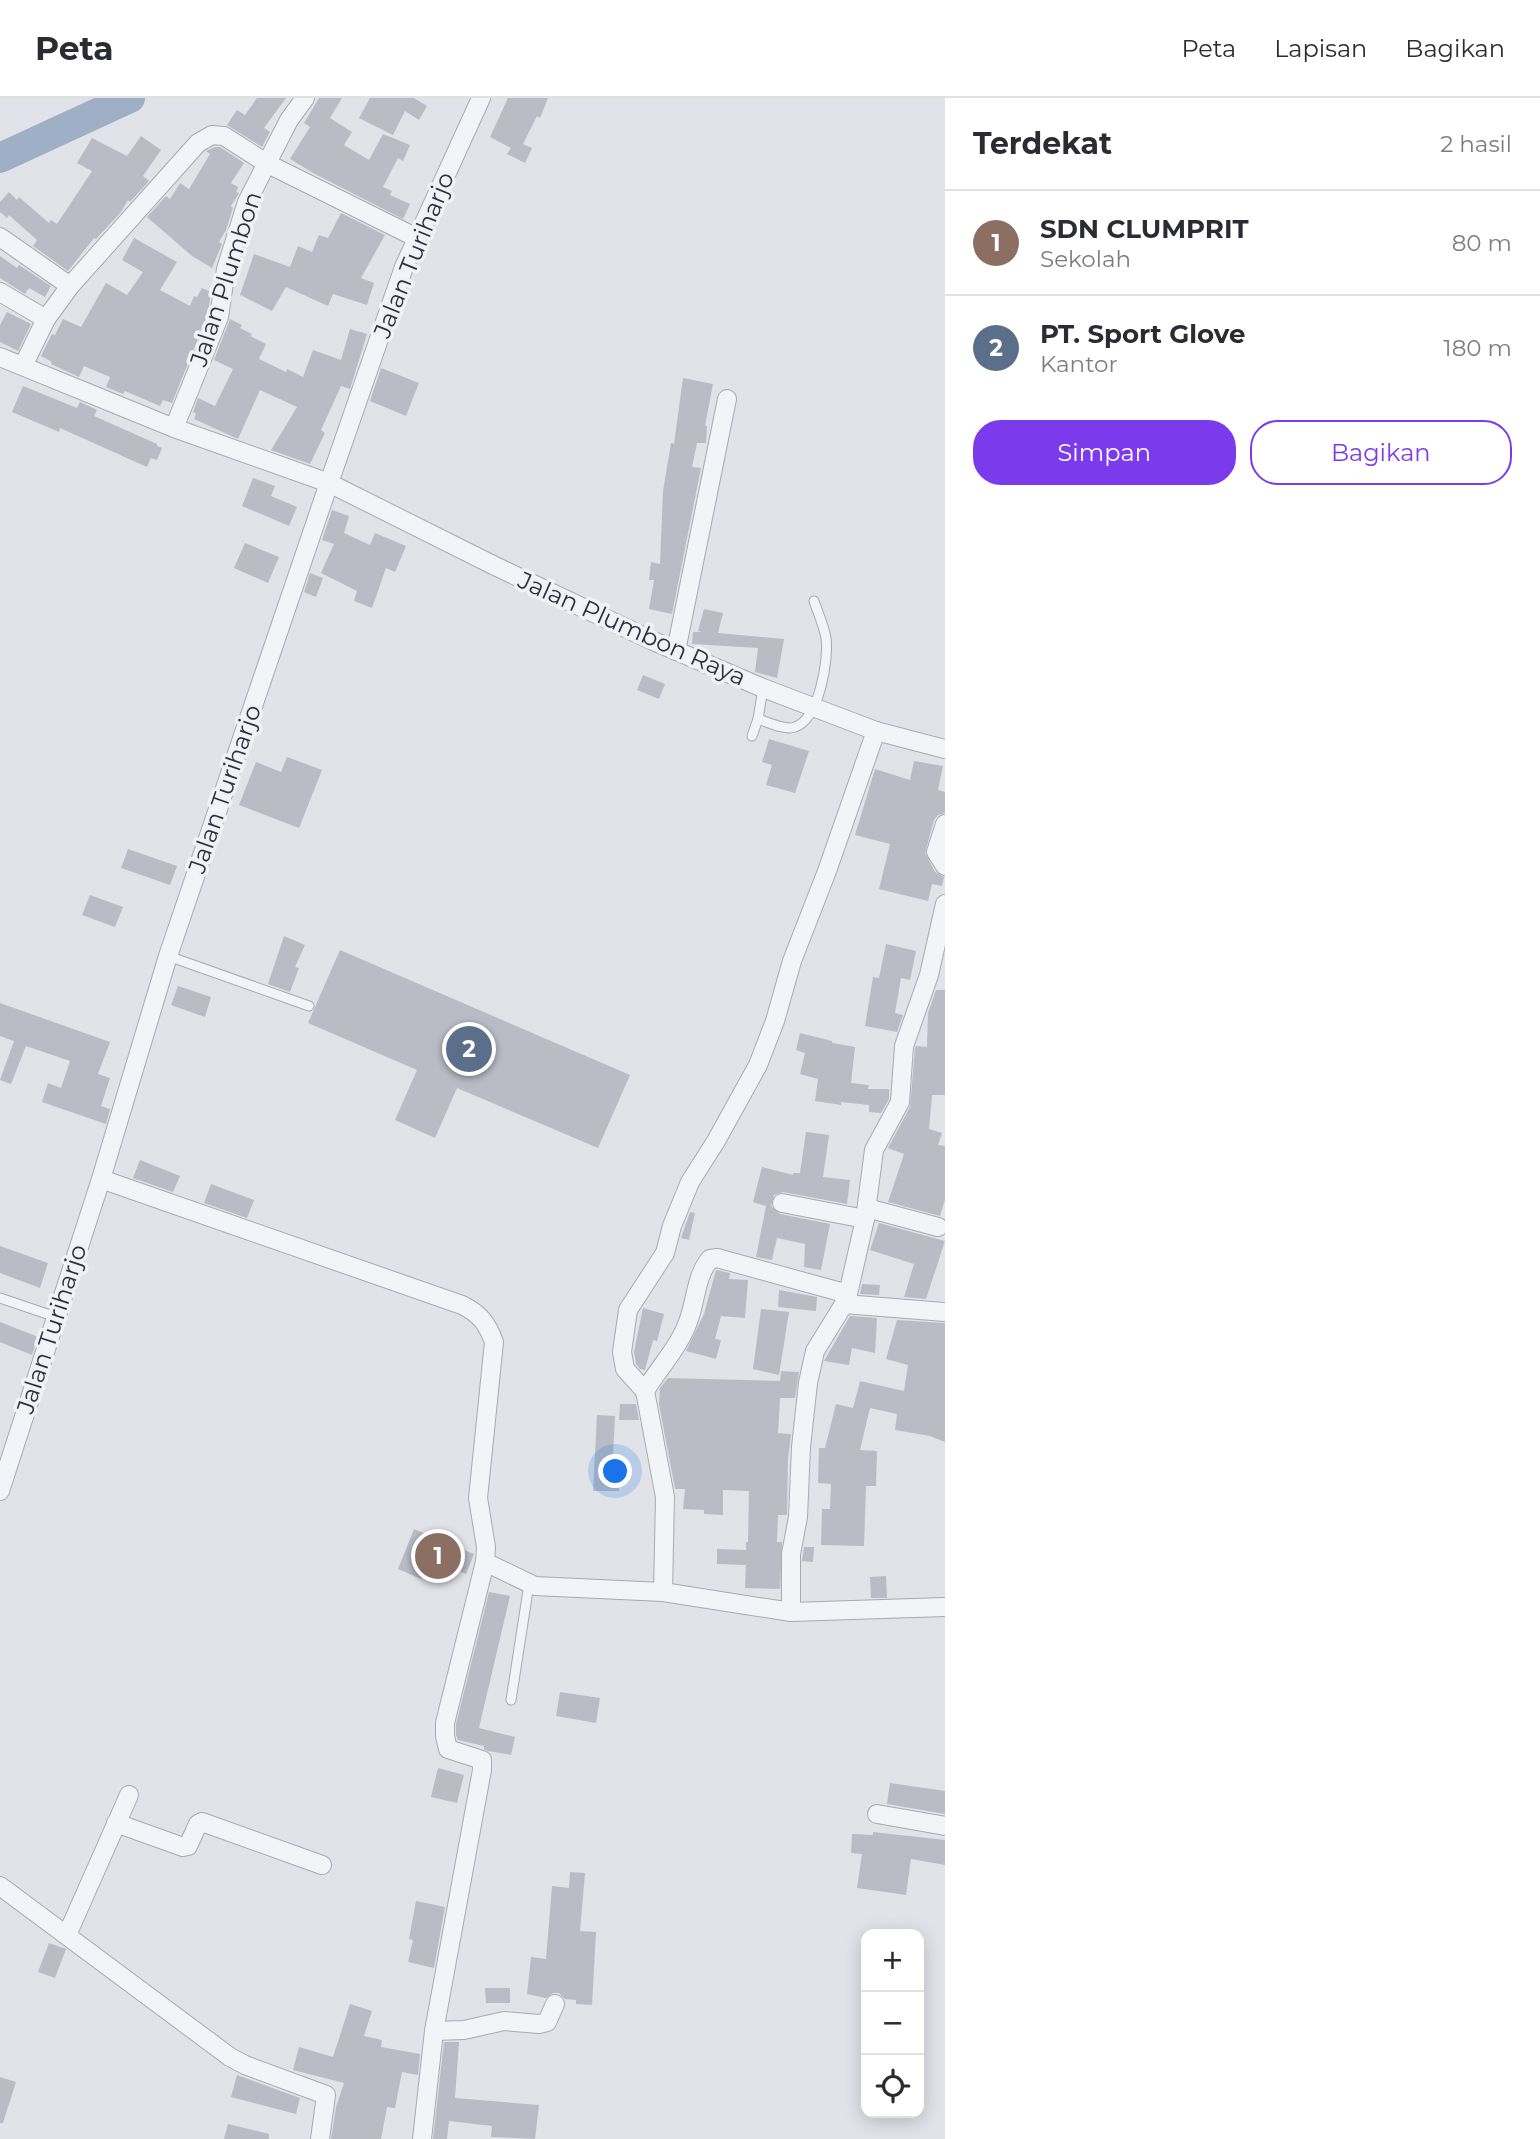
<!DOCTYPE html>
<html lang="id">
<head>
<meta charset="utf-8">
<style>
	body { margin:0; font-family:Montserrat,sans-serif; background:#f2f2f3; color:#2b2b33 }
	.controls { position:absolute; right:21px; bottom:21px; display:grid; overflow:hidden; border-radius:14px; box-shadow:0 4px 18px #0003 }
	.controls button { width:63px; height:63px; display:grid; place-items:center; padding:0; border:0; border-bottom:2px solid #e1e1e2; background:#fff; color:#2b2b33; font:35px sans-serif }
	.you { position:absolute; left:616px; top:1374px; width:24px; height:24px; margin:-18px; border:5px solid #fff; border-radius:50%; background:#1a73e8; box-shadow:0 0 0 10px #1a73e833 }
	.badge { display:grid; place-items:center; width:46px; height:46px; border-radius:50%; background:#7c3aed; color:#fff; font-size:23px; font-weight:700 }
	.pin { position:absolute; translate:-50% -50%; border:4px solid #fff; box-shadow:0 2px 7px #0006 }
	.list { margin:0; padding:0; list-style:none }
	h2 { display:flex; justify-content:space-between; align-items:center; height:91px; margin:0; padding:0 28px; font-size:30px }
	h2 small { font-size:23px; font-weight:400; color:#7c7c81 }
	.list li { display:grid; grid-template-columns:46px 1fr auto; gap:21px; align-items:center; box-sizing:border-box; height:105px; padding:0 28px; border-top:2px solid #e1e1e2 }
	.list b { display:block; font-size:26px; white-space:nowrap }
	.list p { margin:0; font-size:23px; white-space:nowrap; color:#7c7c81 }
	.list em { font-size:23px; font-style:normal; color:#7c7c81 }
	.actions { display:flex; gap:14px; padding:21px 28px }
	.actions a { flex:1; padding:16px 0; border:2px solid #7c3aed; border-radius:28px; text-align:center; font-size:24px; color:#7c3aed }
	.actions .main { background:#7c3aed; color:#fff }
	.icon { flex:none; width:38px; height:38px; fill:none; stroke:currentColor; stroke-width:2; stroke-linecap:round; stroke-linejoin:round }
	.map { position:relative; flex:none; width:945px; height:2041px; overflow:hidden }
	header { display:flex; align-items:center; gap:42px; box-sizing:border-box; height:98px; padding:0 35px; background:#fff; border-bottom:2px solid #e1e1e2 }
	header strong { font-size:33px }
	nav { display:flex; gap:38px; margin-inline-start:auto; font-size:24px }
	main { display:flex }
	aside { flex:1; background:#fff }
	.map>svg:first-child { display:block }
</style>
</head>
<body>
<header>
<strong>Peta</strong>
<nav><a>Peta</a><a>Lapisan</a><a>Bagikan</a></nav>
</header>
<main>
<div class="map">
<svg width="945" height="2041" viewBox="0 0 945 2041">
	<rect width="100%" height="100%" fill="#e1e3e8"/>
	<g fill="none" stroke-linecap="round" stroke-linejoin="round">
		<polyline stroke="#9fafc5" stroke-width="30" points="0,60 130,0"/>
	</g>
	<g fill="#b9bcc5">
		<polygon points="257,0 286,0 264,30 270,34 262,49 227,27 237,12 245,17"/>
		<polygon points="319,0 342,0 330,20 352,34 344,47 369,62 383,36 410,47 403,63 398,60 383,89 392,93 390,97 410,106 403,121 315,76 290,61 310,29 304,25"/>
		<polygon points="370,0 414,0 427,8 419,22 405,13 393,37 359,20"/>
		<polygon points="508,0 548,0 540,20 537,18 523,46 532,50 525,65 507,56 511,50 490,39"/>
		<polygon points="141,38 161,52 143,78 149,83 130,104 128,102 121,114 96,141 94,140 68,173 33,148 37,142 9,117 7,120 0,114 0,104 9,94 17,102 19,99 49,125 51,122 57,126 92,73 77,65 92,40 127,58"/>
		<polygon points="215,49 220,49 244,65 231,85 238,89 236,94 239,95 231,108 233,110 226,132 219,144 222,146 212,170 192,158 147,119 166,98 170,101 180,85 189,91 210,56 206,53"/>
		<polygon points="341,115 385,137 361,180 374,185 367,207 333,196 328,208 286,189 272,213 240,197 254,156 290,169 298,148 312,154 319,137 328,140"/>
		<polygon points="134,140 177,164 160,192 190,208 194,198 197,199 202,190 211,194 208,216 172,305 163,302 160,308 125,293 123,296 106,289 110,279 84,268 79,279 51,266 52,264 41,258 52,236 55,237 63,221 81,229 106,185 127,197 143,174 122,162"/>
		<polygon points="0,158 17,170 19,167 51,188 45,199 29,190 25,196 0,180"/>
		<polygon points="7,214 31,226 18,253 0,244 0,227"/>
		<polygon points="230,221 242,227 240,230 252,236 250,238 266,246 259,261 286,274 287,271 303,279 313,252 341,262 350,231 367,236 350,291 341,288 321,332 325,335 310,366 271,352 297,309 260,292 238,341 194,321 196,316 193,314 198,300 215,308 233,271 214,262"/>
		<polygon points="381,270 419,285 406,318 370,303"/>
		<polygon points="683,280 713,286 705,328 707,328 706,345 697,345 692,369 701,370 672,516 649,511 654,482 649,482 651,464 660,466 663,393 671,345 674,346"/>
		<polygon points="23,288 77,310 80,304 97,312 94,318 157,346 157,348 162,350 157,362 151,360 147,369 60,330 59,334 12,314"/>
		<polygon points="253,380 275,388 271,398 297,409 289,428 242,408"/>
		<polygon points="332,412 349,418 344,435 370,447 375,435 406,448 395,474 386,470 372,510 354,503 357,493 321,475 334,446 322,442"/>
		<polygon points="245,445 279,459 268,485 234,470"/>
		<polygon points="310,475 323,480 316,499 304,494"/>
		<polygon points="704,511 723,515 718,535 784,541 777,580 755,574 758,550 692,546 693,534 702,534 698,533"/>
		<polygon points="643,577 665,586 659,601 637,592"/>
		<polygon points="769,641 809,653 795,695 766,687 772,667 762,664"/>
		<polygon points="287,659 322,672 299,730 239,707 256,664 281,674"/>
		<polygon points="914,663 943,668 938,692 945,694 945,715 938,717 934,722 925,755 935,774 944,779 942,788 932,786 928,803 879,791 890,746 855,737 875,671 910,682"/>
		<polygon points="128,751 177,768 170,787 121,770"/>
		<polygon points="90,797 123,809 115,829 82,817"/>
		<polygon points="284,838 305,847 295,869 299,870 290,894 268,886"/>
		<polygon points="886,846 916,853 910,882 901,880 895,915 903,917 897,934 865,928 873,879 879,880"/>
		<polygon points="340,852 630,977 598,1050 457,990 435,1040 395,1022 417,972 308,925"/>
		<polygon points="178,888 211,899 205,919 171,907"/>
		<polygon points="936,892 945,892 945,997 932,997 929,1031 942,1035 938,1047 945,1048 945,1102 940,1118 888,1104 904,1056 888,1050 910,1009 915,950 916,948 927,949 928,915"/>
		<polygon points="0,905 110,944 98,976 110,980 101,1008 110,1011 106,1026 42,1004 48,985 61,990 70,963 26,948 11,986 0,982 14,943 0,938"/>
		<polygon points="800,935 832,943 832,945 855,949 851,985 869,987 868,991 889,991 889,1001 881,1015 869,1014 869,1007 841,1004 841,1007 815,1003 818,981 800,976 805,955 796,952"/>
		<polygon points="806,1034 829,1037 823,1079 850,1082 847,1106 783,1094 774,1097 771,1108 780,1116 830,1126 821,1172 804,1169 805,1146 777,1140 772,1162 756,1159 766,1108 753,1104 762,1069 793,1077 793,1075 800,1075"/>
		<polygon points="140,1062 180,1078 173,1094 133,1080"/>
		<polygon points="211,1086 254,1102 247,1120 204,1105"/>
		<polygon points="690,1114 695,1115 689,1142 681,1140"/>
		<polygon points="879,1125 945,1143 926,1201 904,1199 914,1166 870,1152"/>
		<polygon points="0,1148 48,1165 40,1190 0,1175"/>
		<polygon points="716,1172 730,1175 729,1181 748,1182 745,1220 721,1218 715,1241 721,1242 716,1261 686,1253 704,1216"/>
		<polygon points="862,1186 880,1187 879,1197 860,1196"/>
		<polygon points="779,1192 817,1199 816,1213 778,1209"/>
		<polygon points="643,1210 664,1216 657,1243 653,1242 645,1272 640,1271 636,1266 634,1254"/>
		<polygon points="761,1211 789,1214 779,1277 753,1271"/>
		<polygon points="850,1218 877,1220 875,1255 852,1250 849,1267 824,1263"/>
		<polygon points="897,1222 945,1225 945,1344 930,1338 895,1332 897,1316 870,1310 860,1352 877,1353 876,1388 866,1388 864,1448 821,1447 822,1411 830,1411 831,1386 818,1385 819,1350 825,1350 836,1306 853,1310 860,1283 904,1293 908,1267 886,1261"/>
		<polygon points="0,1224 38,1239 32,1257 0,1244"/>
		<polygon points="781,1273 799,1274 795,1300 780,1300 778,1335 791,1336 788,1361 787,1417 778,1417 777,1444 782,1444 780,1491 745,1490 746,1467 717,1466 717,1451 746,1452 746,1444 748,1444 749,1393 723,1392 723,1417 704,1416 704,1412 683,1411 685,1391 675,1391 659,1306 660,1290 668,1280 780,1283"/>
		<polygon points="620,1306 636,1306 639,1322 619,1322"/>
		<polygon points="597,1317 615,1318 612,1377 619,1377 619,1393 593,1393"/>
		<polygon points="414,1431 474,1456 466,1476 430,1461 421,1481 398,1471"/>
		<polygon points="804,1449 814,1449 813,1464 802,1463"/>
		<polygon points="886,1478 887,1500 871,1500 870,1479"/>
		<polygon points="489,1494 510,1498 479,1630 515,1639 511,1657 488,1653 484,1651 484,1648 458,1642 456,1637 456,1626"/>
		<polygon points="560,1594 600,1600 596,1625 556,1618"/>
		<polygon points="438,1670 464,1677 457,1705 431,1699"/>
		<polygon points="890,1685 945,1693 945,1716 887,1706"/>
		<polygon points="873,1734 945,1742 945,1767 911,1761 906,1797 857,1790 862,1756 851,1755 852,1736 873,1737"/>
		<polygon points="570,1774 585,1775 580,1833 596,1834 592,1907 576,1906 576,1902 565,1901 559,1895 553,1895 546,1900 527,1896 531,1859 546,1861 552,1788 569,1790"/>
		<polygon points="416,1803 445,1809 434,1870 408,1864 413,1842 409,1841"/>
		<polygon points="49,1845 66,1851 55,1880 38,1874"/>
		<polygon points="485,1890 510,1890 510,1905 486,1905"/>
		<polygon points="350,1906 372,1913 364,1938 382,1942 381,1949 420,1956 418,1977 402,1974 395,2010 387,2009 381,2041 331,2041 336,2009 344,1985 293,1972 299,1949 333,1959"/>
		<polygon points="444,1944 459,1944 455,2000 539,2007 535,2041 491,2039 492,2028 449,2023 447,2041 433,2041"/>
		<polygon points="237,1977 300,2000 296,2016 231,1999"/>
		<polygon points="0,1979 16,1984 3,2025 0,2025"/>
		<polygon points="228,2026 269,2036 269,2041 224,2041"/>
	</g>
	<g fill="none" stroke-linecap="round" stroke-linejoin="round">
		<g stroke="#a7aab2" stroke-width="11">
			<g id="lane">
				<path d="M 758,621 C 768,624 785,633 795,629 C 819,621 829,562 826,540 C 824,528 818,515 814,503"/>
				<polyline points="752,638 758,621 763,590"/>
				<polyline points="168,858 309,908"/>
				<polyline points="0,1200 56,1219"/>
				<polyline points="511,1602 529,1486"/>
			</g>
		</g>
		<g stroke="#a7aab2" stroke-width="20">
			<g id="street">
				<polyline points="0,139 70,188"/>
				<polyline points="0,194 46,221"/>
				<polyline points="0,259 174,330 329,385 495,468 651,542 763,590 876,633 945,651"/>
				<polyline points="23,268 46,221 70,188 198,45 212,37 224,38 266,65 417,140"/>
				<polyline points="174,330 219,219 226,171 247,104 289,22 305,0"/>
				<polyline points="676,553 727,301"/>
				<polyline points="945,726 936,754 945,768"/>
				<path d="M 101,1081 L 462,1207 C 480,1216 487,1225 494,1244 L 478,1400 L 486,1449 L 485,1464 L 445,1625 L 445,1638 L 448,1651 L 482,1662 L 482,1672 L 434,1933 L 422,2041"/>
				<polyline points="782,1105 865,1121"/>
				<polyline points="867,1110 938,1129"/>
				<polyline points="844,1206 945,1214"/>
				<polyline points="645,1293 625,1271 622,1254 628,1212 665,1155 672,1128 690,1084 716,1043 758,967 775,923 792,863 827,773 876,633"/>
				<polyline points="0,1393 101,1081 168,858 329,385 404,169 481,0"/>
				<polyline points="485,1464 535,1488 663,1494 791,1514 945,1509"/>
				<path d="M 663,1494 L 665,1399 L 645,1293 C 660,1268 682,1246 690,1218 C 696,1199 697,1176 710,1161 L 717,1160 L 848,1196"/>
				<polyline points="791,1514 791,1456 798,1419 801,1349 808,1285 815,1253 844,1206 848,1196 865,1121 874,1052 900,1004 904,948 929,877 945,806"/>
				<polyline points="877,1716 945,1728"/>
				<polyline points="116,1725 183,1749 188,1748 198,1726 202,1724 322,1767"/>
				<polyline points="0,1788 230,1959 245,1967 326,1997 320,2041"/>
				<polyline points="67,1837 129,1697"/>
				<polyline points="434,1933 464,1932 504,1923 539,1926 547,1924 555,1906"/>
			</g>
		</g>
		<use href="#lane" stroke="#f3f4f7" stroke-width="9"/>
		<use href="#street" stroke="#f3f4f7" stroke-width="18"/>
	</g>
	<g text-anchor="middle" stroke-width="7" stroke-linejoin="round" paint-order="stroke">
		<g font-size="24" fill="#2b313e" stroke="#f0f2f6">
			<text transform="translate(414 157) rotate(-68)" y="8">Jalan Turiharjo</text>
			<text transform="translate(226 181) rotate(-72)" y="8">Jalan Plumbon</text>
			<text transform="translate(632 531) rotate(24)" y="8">Jalan Plumbon Raya</text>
			<text transform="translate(225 691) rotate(-71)" y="8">Jalan Turiharjo</text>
			<text transform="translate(52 1231) rotate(-72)" y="8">Jalan Turiharjo</text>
		</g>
	</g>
</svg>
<div class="controls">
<button>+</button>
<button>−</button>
<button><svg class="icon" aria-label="locate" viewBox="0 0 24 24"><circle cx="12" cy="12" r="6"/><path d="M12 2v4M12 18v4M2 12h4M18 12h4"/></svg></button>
</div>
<div class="you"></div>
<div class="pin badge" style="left:438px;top:1458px;background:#8d6e63">1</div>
<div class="pin badge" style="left:469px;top:951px;background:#5c6f8a">2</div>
</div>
<aside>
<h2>Terdekat<small>2 hasil</small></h2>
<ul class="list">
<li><span class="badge" style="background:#8d6e63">1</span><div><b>SDN CLUMPRIT</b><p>Sekolah</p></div><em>80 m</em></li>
<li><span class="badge" style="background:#5c6f8a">2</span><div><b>PT. Sport Glove</b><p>Kantor</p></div><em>180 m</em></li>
</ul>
<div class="actions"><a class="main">Simpan</a><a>Bagikan</a></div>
</aside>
</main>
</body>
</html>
